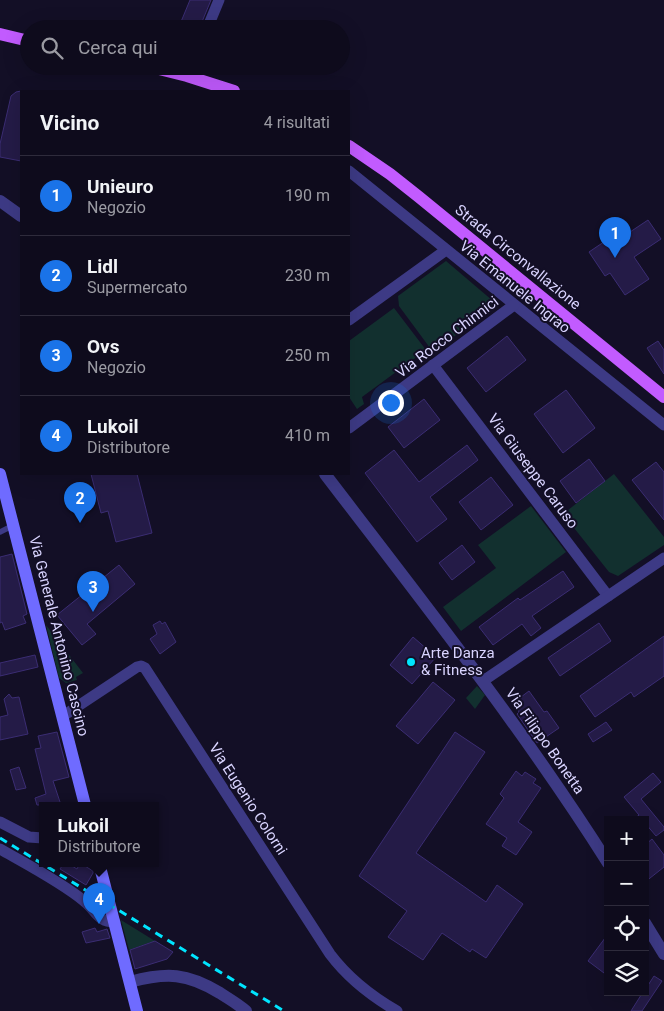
<!DOCTYPE html>
<html lang="it">
<head>
<meta charset="utf-8">
<style>
	body { margin:0; font-family:Roboto,sans-serif; background:#171425; color:#f1f3f6 }
	.controls { position:absolute; right:15px; bottom:15px; display:grid; overflow:hidden; border-radius:0px; box-shadow:0 5px 20px #0002 }
	.controls button { width:45px; height:45px; display:grid; place-items:center; padding:0; border:0; border-bottom:1px solid #2e2b3b; background:#0e0b1c; color:#f1f3f6; font:25px sans-serif }
	.you { position:absolute; left:390px; top:402px; width:18px; height:18px; margin:-12px; border:4px solid #fff; border-radius:50%; background:#1a73e8; box-shadow:0 0 0 8px #1a73e833 }
	.badge { display:grid; place-items:center; width:32px; height:32px; border-radius:50%; background:#1a73e8; color:#fff; font-size:16px; font-weight:700 }
	.pin { position:absolute; translate:-50% -41px; filter:drop-shadow(0 1px 2px #0008) }
	.pin::after { content:''; position:absolute; top:26px; width:18px; height:15px; background:inherit; clip-path:polygon(0 0,100% 0,50% 100%) }
	.popup { position:absolute; left:39px; top:802px; width:120px; height:65px; box-sizing:border-box; display:grid; place-content:center; border-radius:0px; background:#0e0b1c; filter:drop-shadow(0 1px 4px #0005); font-size:16px; white-space:nowrap; color:#9b9ba3 }
	.popup b { font-size:19px; color:#f1f3f6 }
	.popup::after { content:''; position:absolute; left:50%; top:100%; margin-left:-10px; border:10px solid transparent; border-top-color:#0e0b1c }
	.list { margin:0; padding:0; list-style:none }
	h2 { display:flex; justify-content:space-between; align-items:center; height:65px; margin:0; padding:0 20px; font-size:21px }
	h2 small { font-size:16px; font-weight:400; color:#9b9ba3 }
	.list li { display:grid; grid-template-columns:32px 1fr auto; gap:15px; align-items:center; box-sizing:border-box; height:80px; padding:0 20px; border-top:1px solid #2e2b3b }
	.list b { display:block; font-size:19px; white-space:nowrap }
	.list p { margin:0; font-size:16px; white-space:nowrap; color:#9b9ba3 }
	.list em { font-size:16px; font-style:normal; color:#9b9ba3 }
	.icon { flex:none; width:28px; height:28px; fill:none; stroke:currentColor; stroke-width:2; stroke-linecap:round; stroke-linejoin:round }
	.map { position:relative; flex:none; width:664px; height:1011px; overflow:hidden }
	.search { position:absolute; background:#0e0b1c; box-shadow:0 5px 20px #0002; left:20px; top:20px; width:330px; height:55px; display:flex; align-items:center; gap:12px; box-sizing:border-box; padding:0 18px; border-radius:28px; color:#9b9ba3; font-size:19px }
	.panel { position:absolute; background:#0e0b1c; box-shadow:0 5px 20px #0002; left:20px; top:90px; width:330px; height:385px; border-radius:0px }
	.map>svg:first-child { display:block }
</style>
</head>
<body>
<div class="map">
<svg width="664" height="1011" viewBox="0 0 664 1011">
	<rect width="100%" height="100%" fill="#130f26"/>
	<g fill="#12302f">
		<polygon points="446,261 493,301 490,310 433,352 399,306 398,296"/>
		<polygon points="394,308 426,350 362,397 364,404 357,409 349,397 349,341"/>
		<polygon points="614,474 664,537 664,545 618,576 609,572 563,514"/>
		<polygon points="531,506 566,552 461,631 443,607 496,568 478,545"/>
		<polygon points="46,625 83,673 76,677 77,680 66,683 59,678"/>
		<polygon points="477,686 485,695 475,709 466,698"/>
		<polygon points="121,920 155,941 153,944 151,942 129,950"/>
	</g>
	<g fill="#241b47" stroke="#3b2d73">
		<polygon points="190,0 211,0 199,29 178,29"/>
		<polygon points="21,91 21,161 0,157 0,144 11,96 16,92"/>
		<polygon points="648,220 661,239 634,257 649,279 625,295 610,273 605,276 589,252 626,227 630,232"/>
		<polygon points="507,336 526,360 486,392 467,368"/>
		<polygon points="658,341 664,350 664,374 647,348"/>
		<polygon points="566,390 595,428 563,453 534,414"/>
		<polygon points="424,399 440,420 404,448 388,427"/>
		<polygon points="467,445 478,460 430,497 447,519 417,542 365,473 394,450 419,482"/>
		<polygon points="589,459 605,481 576,503 560,481"/>
		<polygon points="656,462 664,472 664,520 632,480"/>
		<polygon points="91,474 137,474 152,533 116,542 108,511 101,513"/>
		<polygon points="491,477 513,505 481,530 459,502"/>
		<polygon points="462,545 475,562 452,580 439,563"/>
		<polygon points="12,554 27,614 23,616 26,623 5,630 2,622 0,623 0,557"/>
		<polygon points="119,565 135,584 87,624 96,634 82,645 57,615"/>
		<polygon points="563,571 574,587 532,616 541,628 531,636 522,624 493,645 479,627 518,598 520,600"/>
		<polygon points="160,621 162,624 165,622 176,642 160,654 150,639 157,634 153,625"/>
		<polygon points="599,623 611,641 560,676 548,658"/>
		<polygon points="664,636 664,676 634,697 631,692 595,717 580,696"/>
		<polygon points="413,637 436,657 412,684 390,665"/>
		<polygon points="35,655 38,667 0,676 0,663"/>
		<polygon points="433,682 455,700 418,744 396,726"/>
		<polygon points="529,691 544,712 547,711 559,728 537,743 517,714 519,712 513,703"/>
		<polygon points="9,694 12,698 19,697 28,734 0,740 0,717 8,715 4,699"/>
		<polygon points="606,722 612,730 593,742 588,734"/>
		<polygon points="57,732 69,777 53,781 61,805 37,805 35,798 46,794 35,749 41,748 38,736"/>
		<polygon points="455,732 485,752 416,853 486,902 497,885 523,904 486,958 472,949 470,952 442,933 423,960 388,937 407,911 359,876"/>
		<polygon points="19,767 26,788 16,790 10,770"/>
		<polygon points="516,771 522,776 525,772 536,779 533,783 541,788 518,822 532,832 516,855 502,846 507,838 486,824 504,798 500,794"/>
		<polygon points="653,773 661,782 641,799 664,827 664,830 656,836 645,823 645,820 633,820 639,815 624,797"/>
		<polygon points="652,839 664,855 664,867 645,882 645,845"/>
		<polygon points="64,863 67,863 77,869 80,863 93,871 93,873 86,885 60,869"/>
		<polygon points="95,928 97,932 107,929 110,938 86,943 82,932"/>
		<polygon points="608,934 608,976 588,961"/>
		<polygon points="155,941 173,952 167,959 135,969 130,950"/>
		<polygon points="654,976 662,981 642,1011 631,1011 643,992 645,992 645,990"/>
	</g>
	<g fill="none" stroke-linecap="round" stroke-linejoin="round">
		<polyline stroke="#3d3a85" stroke-width="5.5" points="0,532 14,525"/>
		<g stroke="#3d3a85" stroke-width="11">
			<polyline points="207,29 219,0"/>
			<polyline points="187,76 191,66"/>
			<polyline points="349,171 664,425"/>
			<polyline points="349,320 446,250"/>
			<polyline points="433,365 608,596"/>
			<polyline points="349,428 514,305"/>
			<polyline points="483,681 664,558"/>
			<path d="M 63,716 L 137,667 L 141,666 L 145,668 L 330,954 C 348,978 371,996 397,1011"/>
			<polyline points="0,822 29,837 43,838"/>
			<path d="M 0,849 C 26,864 61,882 84,901 C 96,910 97,922 115,922"/>
		</g>
		<g stroke="#3d3a85" stroke-width="12">
			<polyline points="0,201 21,216"/>
			<path d="M 325,474 C 422,601 522,727 608,863"/>
			<polyline points="645,923 664,954"/>
			<path d="M 130,982 C 167,972 187,973 220,993 C 229,999 238,1004 246,1011"/>
		</g>
		<g stroke="#6f6bff" stroke-width="12">
			<polyline points="0,474 85,805"/>
			<polyline points="99,863 137,1011"/>
		</g>
		<g stroke="#c25bff" stroke-width="12">
			<polyline points="0,34 29,41"/>
			<polyline points="147,66 187,76 234,91"/>
			<polyline points="349,146 390,174 419,197 664,397"/>
		</g>
		<polyline stroke="#00e5ff" stroke-width="3" stroke-dasharray="8 6" stroke-linecap="butt" points="0,838 284,1011"/>
	</g>
	<circle fill="#00e5ff" stroke="#130f26" stroke-width="2" cx="411" cy="662" r="5"/>
	<g text-anchor="middle" stroke-width="4" stroke-linejoin="round" paint-order="stroke">
		<g font-size="15" fill="#d9d4ff" stroke="#130f26">
			<text transform="translate(518 257) rotate(39)" y="5">Strada Circonvallazione</text>
			<text transform="translate(515 287) rotate(39)" y="5">Via Emanuele Ingrao</text>
			<text transform="translate(447 337) rotate(-37)" y="5">Via Rocco Chinnici</text>
			<text transform="translate(533 471) rotate(53)" y="5">Via Giuseppe Caruso</text>
			<text transform="translate(59 636) rotate(76)" y="5">Via Generale Antonino Cascino</text>
			<text transform="translate(545 741) rotate(55)" y="5">Via Filippo Bonetta</text>
			<text transform="translate(248 799) rotate(57)" y="5">Via Eugenio Colorni</text>
		</g>
		<g font-size="15" fill="#d9d4ff" stroke="#130f26" text-anchor="start">
			<text x="421" y="658">Arte Danza<tspan x="421" dy="17">&amp; Fitness</tspan></text>
		</g>
	</g>
</svg>
<div class="controls">
<button>+</button>
<button>−</button>
<button><svg class="icon" aria-label="locate" viewBox="0 0 24 24"><circle cx="12" cy="12" r="6"/><path d="M12 2v4M12 18v4M2 12h4M18 12h4"/></svg></button>
<button><svg class="icon" aria-label="layers" viewBox="0 0 24 24"><path d="M12 4l9 5-9 5-9-5zM3 14l9 5 9-5"/></svg></button>
</div>
<div class="you"></div>
<div class="pin badge" style="left:615px;top:258px">1</div>
<div class="pin badge" style="left:80px;top:523px">2</div>
<div class="pin badge" style="left:93px;top:612px">3</div>
<div class="pin badge" style="left:99px;top:924px">4</div>
<div class="popup"><b>Lukoil</b>Distributore</div>
<div class="search"><svg class="icon" aria-label="search" viewBox="0 0 24 24"><circle cx="10" cy="10" r="6"/><path d="M15 15l6 6"/></svg>Cerca qui</div>
<section class="panel">
<h2>Vicino<small>4 risultati</small></h2>
<ul class="list">
<li><span class="badge">1</span><div><b>Unieuro</b><p>Negozio</p></div><em>190 m</em></li>
<li><span class="badge">2</span><div><b>Lidl</b><p>Supermercato</p></div><em>230 m</em></li>
<li><span class="badge">3</span><div><b>Ovs</b><p>Negozio</p></div><em>250 m</em></li>
<li><span class="badge">4</span><div><b>Lukoil</b><p>Distributore</p></div><em>410 m</em></li>
</ul>
</section>
</div>
</body>
</html>
